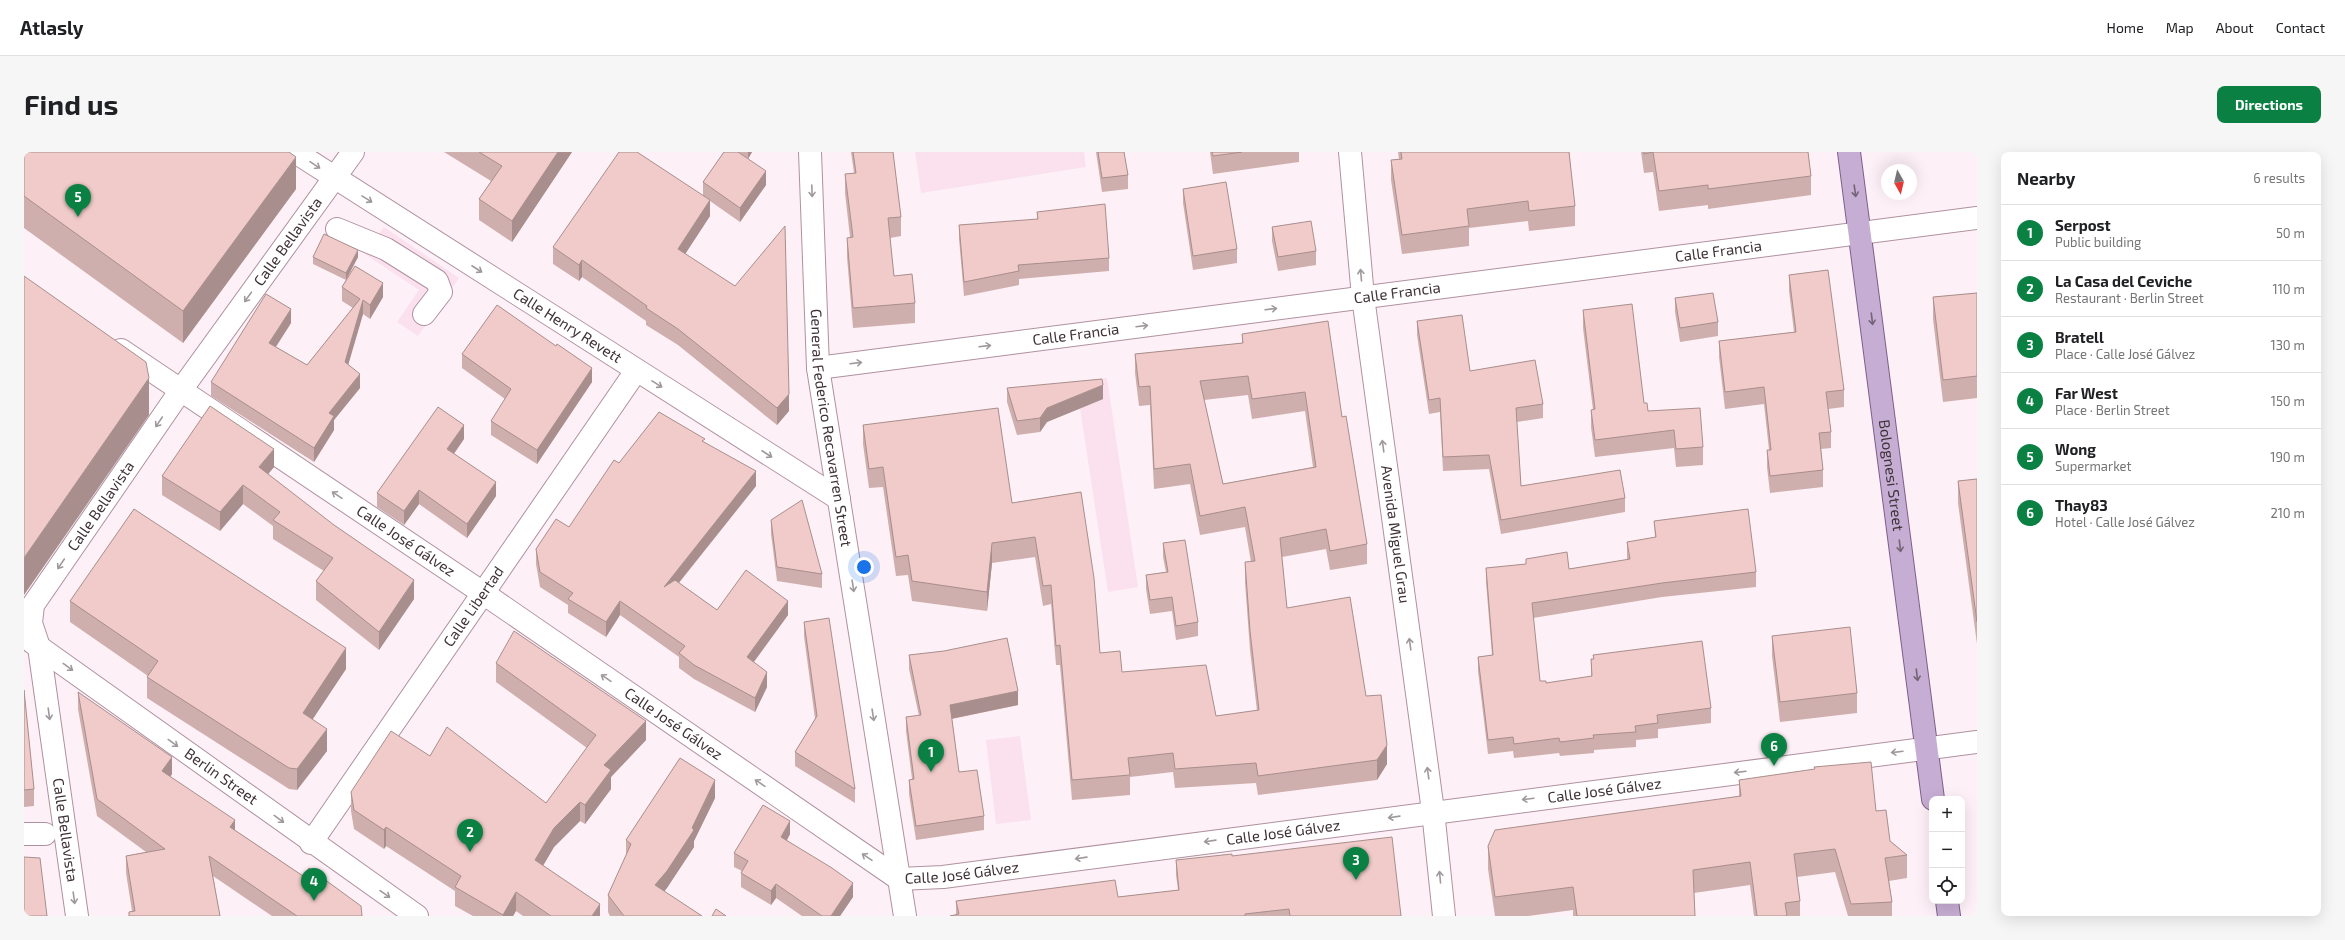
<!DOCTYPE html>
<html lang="en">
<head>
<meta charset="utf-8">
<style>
	body { margin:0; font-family:"Exo 2",sans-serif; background:#f6f6f6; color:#202124 }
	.controls { position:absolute; right:12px; bottom:12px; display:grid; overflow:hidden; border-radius:8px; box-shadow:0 4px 16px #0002 }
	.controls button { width:36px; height:36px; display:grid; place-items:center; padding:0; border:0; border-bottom:1px solid #e0e0e0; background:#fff; color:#202124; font:20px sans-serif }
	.compass { position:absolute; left:1857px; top:12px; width:36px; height:36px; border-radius:50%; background:#fff; box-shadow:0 4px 16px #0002; rotate:172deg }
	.you { position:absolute; left:840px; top:415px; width:14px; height:14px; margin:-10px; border:3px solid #fff; border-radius:50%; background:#1a73e8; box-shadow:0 0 0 6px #1a73e833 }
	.badge { display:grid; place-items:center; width:26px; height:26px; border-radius:50%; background:#0b8043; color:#fff; font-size:13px; font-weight:700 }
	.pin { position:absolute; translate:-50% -33px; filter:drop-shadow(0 1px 2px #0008) }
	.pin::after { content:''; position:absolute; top:21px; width:14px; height:12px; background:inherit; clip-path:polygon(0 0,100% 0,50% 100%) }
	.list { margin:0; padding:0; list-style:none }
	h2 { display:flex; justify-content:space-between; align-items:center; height:52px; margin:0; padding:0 16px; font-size:17px }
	h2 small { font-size:13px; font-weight:400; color:#757577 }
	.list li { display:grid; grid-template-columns:26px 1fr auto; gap:12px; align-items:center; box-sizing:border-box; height:56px; padding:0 16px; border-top:1px solid #e0e0e0 }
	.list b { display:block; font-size:15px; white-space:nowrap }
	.list p { margin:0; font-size:13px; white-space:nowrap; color:#757577 }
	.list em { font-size:13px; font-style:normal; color:#757577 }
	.icon { flex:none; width:22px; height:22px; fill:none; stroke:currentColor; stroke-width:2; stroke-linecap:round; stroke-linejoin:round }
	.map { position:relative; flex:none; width:1953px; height:764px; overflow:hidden; border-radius:8px }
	header { display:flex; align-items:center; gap:24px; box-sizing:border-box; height:56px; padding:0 20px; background:#fff; border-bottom:1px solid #e0e0e0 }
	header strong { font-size:19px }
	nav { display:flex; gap:22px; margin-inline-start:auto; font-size:14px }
	.intro { display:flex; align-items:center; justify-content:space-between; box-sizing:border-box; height:96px; padding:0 24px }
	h1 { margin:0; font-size:28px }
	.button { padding:10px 18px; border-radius:8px; background:#0b8043; color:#fff; font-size:14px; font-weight:700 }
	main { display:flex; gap:24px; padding:0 24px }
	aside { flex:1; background:#fff; border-radius:8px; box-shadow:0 4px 16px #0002 }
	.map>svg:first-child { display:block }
</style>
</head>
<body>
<header>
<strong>Atlasly</strong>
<nav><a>Home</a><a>Map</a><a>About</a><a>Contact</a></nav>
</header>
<div class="intro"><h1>Find us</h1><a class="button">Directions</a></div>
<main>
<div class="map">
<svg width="1953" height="764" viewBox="0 0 1953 764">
	<rect width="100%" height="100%" fill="#fef0f7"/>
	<g fill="#fae1ed">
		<polygon points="891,0 1060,0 1062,15 897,41"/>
		<polygon points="360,75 435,126 394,184 373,170 395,138 341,102"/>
		<polygon points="1083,226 1114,435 1084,440 1052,230"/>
		<polygon points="996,584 1007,668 972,672 962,588"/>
	</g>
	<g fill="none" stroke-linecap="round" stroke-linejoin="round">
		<g stroke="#af919f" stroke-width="24">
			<g id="minor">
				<path id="s1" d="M 271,0 L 815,347"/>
				<path id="s2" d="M 786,0 L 794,216 L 881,764"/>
				<path id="s3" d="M 1326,0 L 1339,145 L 1409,659 L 1420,764"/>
				<polyline points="313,77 362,97 413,129 417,140 400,162"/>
				<path id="s4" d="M 97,198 L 459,441 L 875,727 L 919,725 L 1953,590"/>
				<path id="s5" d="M 794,216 L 1953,66"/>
				<path id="s6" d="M 8,490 L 393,764"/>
				<polyline points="0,682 21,682"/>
				<path id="s7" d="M 287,691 L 612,219"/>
				<path id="s8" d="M 53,764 L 15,495 L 7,471 L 9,453 L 157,238 L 329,0"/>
			</g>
		</g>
		<g stroke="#7e5e8a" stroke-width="24">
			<g id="major">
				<path id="s9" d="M 1825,0 L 1909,647"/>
				<polyline points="1923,749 1925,764"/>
			</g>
		</g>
		<use href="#minor" stroke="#fff" stroke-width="22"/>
		<use href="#major" stroke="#c6add3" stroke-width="22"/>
	</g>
	<g fill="#ceafad" fill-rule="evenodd">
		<polygon points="0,0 272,37 159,191 0,76"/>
		<polygon points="420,0 548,0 488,90 455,68 455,47 467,29"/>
		<polygon points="700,0 728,0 724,7 742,33 716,70 686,49 686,64 661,102 765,259 753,273 654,193 622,173 622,169 558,125 555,129 529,112 529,95 679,43 679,30"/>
		<polygon points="827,0 869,0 877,65 877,84 866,86 870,124 891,151 891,171 829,176 823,105 823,86 826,85 821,41 821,22 830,21"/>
		<polygon points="1072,0 1100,0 1104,23 1104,37 1078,40"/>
		<polygon points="1186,0 1275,0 1275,10 1189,22"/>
		<polygon points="1374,0 1545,0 1551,54 1551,74 1505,79 1504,69 1445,76 1445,94 1378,102 1367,28 1367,8 1375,7"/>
		<polygon points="1617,0 1784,0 1787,24 1787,43 1684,57 1684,53 1635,59 1629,20 1620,21"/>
		<polygon points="1159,37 1213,97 1213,111 1169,118 1159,51"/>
		<polygon points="1013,60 1085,106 1085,119 995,127 995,133 940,144 935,87 935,73 1013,68"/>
		<polygon points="1248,75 1292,99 1292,113 1254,119 1248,89"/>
		<polygon points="289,105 334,105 322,128 359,145 346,167 339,162 324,212 336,236 310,268 310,278 290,310 187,244 187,230 267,171 252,195 283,213 329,156 318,149 318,135 322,128 289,112"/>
		<polygon points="1765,123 1820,238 1820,255 1804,257 1807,280 1807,296 1797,297 1799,318 1799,335 1746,341 1743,315 1743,298 1745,298 1740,252 1701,257 1695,205 1695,189 1770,180 1765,139"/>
		<polygon points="1953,141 1953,246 1919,250 1909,167 1909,145"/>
		<polygon points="1651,146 1694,170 1694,184 1656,190 1651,160"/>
		<polygon points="1559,158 1620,251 1624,259 1679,295 1679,313 1652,315 1650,296 1571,305 1567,275 1567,258 1569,258 1559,176"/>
		<polygon points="1393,169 1446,219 1519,252 1519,266 1493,270 1497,334 1601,346 1601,360 1477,382 1465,317 1419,319 1416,260 1405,262 1393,183"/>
		<path d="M 1218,182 L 1318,265 L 1343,392 L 1343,412 L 1306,418 L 1302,397 L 1258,405 L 1263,456 L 1342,544 L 1363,612 L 1353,628 L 1234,643 L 1232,631 L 1151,636 L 1149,620 L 1106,625 L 1106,643 L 1048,648 L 1036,513 L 1032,513 L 1027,452 L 1019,454 L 1011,405 L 968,411 L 963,459 L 888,449 L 884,423 L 872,424 L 859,335 L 845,336 L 839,292 L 839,273 L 988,351 L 1057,340 L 1076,501 L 1098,520 L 1192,564 L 1233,559 L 1226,498 L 1221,430 L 1221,410 L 1227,410 L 1221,375 L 1176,383 L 1166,332 L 1130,337 L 1126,253 L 1115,254 L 1111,221 L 1111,202 L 1218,191 ZM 1224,243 L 1228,267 L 1281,259 L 1289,315 L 1199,332 L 1180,248 Z"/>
		<polygon points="532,194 568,230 513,312 467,283 467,269 481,247 438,216 438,202"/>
		<polygon points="983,236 1079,247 1023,270 1016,280 993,283 983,250"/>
		<polygon points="440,287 430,302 472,344 443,386 395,352 380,373 353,355 353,341"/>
		<polygon points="681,291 732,334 655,431 693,458 764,463 730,510 743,535 731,560 670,527 655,516 655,505 596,463 582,485 544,461 544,453 516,435 512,412 512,397 545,375 595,311"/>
		<polygon points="250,315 244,322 390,447 355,498 292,448 292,429 300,419 249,387 249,374 219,352 196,379 138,343 138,324"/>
		<polygon points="1953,327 1953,492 1934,351 1934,329"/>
		<polygon points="747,368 798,422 798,436 753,429 747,382"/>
		<polygon points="1630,369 1732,420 1732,435 1638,445 1509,466 1516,529 1522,531 1567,525 1567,507 1687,556 1687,571 1634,577 1634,586 1612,588 1612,595 1570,598 1570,601 1536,604 1535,601 1490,606 1489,599 1464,602 1454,519 1454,505 1468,503 1462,430 1462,416 1502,412 1502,407 1545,417 1603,408 1603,390 1631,386"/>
		<polygon points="1139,391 1174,470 1174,484 1152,488 1148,459 1126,462 1122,437 1122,423 1142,420 1139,405"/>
		<polygon points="46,449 322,517 288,567 303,599 273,638 265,637 123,546 123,525 124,524 46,470"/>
		<polygon points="780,470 831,637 831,651 771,614 771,600 791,567 780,484"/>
		<polygon points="1748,484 1833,541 1833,561 1756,570 1748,504"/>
		<polygon points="885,503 994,553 928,567 935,620 960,664 960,678 892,688 885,642 885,628 888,627 882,579 882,565 895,564 885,517"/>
		<polygon points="472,511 622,588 587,625 587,637 561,672 556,669 530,695 519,714 576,764 499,764 492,759 489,764 449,764 431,754 431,739 362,694 360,697 330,677 327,659 327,640 406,604 522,651 563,596 472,530"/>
		<polygon points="0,538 10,637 10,654 0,655"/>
		<polygon points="54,540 148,622 146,625 211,678 338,764 248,764 189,724 196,764 105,764 105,760 108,759 102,721 102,704 122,700 73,664 54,557"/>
		<polygon points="1715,628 1852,659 1866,689 1883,703 1883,726 1865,729 1868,750 1868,764 1824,764 1811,720 1773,725 1776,749 1776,764 1730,764 1726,733 1670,741 1671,764 1549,764 1549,758 1504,764 1471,764 1464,717 1464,694 1715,644"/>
		<polygon points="691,646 670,689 670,695 640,740 678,764 586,764 584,760 584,743 602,704 602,688"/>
		<polygon points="766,682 763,688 829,745 816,764 778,764 752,746 747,753 717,735 717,721 718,719 710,715 710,701"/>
		<polygon points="1208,704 1377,764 926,764 932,763 932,749 1094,745 1154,738 1152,723 1152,708"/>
	</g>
	<g fill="#a88e8d">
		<polygon points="534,0 548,0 488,90 488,69"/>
		<polygon points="724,0 728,0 724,7"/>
		<polygon points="272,5 272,37 159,191 159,159"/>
		<polygon points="742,19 742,33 716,70 716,56"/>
		<polygon points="686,48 686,64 654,113 654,97"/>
		<polygon points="334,98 334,105 322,128 322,121"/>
		<polygon points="558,108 558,125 555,129 555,113"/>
		<polygon points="359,131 359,145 346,167 346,153"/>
		<polygon points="339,148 339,162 321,224 321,210"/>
		<polygon points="267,157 267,171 245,205 245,191"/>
		<polygon points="568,216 568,230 513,312 513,298"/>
		<polygon points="336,222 336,236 310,268 310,278 290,310 290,296 305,261"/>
		<polygon points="125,226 125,263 0,443 0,406"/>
		<polygon points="1079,233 1079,247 1023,270 1016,280 1016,266 1023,256"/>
		<polygon points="765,242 765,259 753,273 753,256"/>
		<polygon points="440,273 440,287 423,311 423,297"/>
		<polygon points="250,297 250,315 235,333 235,315"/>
		<polygon points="732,319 732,334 640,449 640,435"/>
		<polygon points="472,330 472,344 443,386 443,372"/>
		<polygon points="219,333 219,352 196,379 196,360"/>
		<polygon points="395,338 395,352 380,373 380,359"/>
		<polygon points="968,391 968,411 963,459 963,440"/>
		<polygon points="390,428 390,447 355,498 355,480"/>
		<polygon points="596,449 596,463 582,485 582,470"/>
		<polygon points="764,449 764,463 723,519 723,505"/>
		<polygon points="322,496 322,517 279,582 279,561"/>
		<polygon points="743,520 743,535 731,560 731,546"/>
		<polygon points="994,539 994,553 926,567 926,553"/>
		<polygon points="622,569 622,588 587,625 587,637 561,672 561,653 580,613"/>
		<polygon points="303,577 303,599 273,638 273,617"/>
		<polygon points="1363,593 1363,612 1353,628 1353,608"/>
		<polygon points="148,605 148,622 138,637 138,619"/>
		<polygon points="691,628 691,646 670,689 670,695 643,736 631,751 631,733 668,676"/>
		<polygon points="556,650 556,669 530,695 511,727 511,708 530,676"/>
		<polygon points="211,668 211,685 206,675"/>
		<polygon points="766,669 766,682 757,699 757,685"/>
		<polygon points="362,675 362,694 360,697 360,678"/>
		<polygon points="829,731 829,745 816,764 807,764"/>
		<polygon points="752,732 752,746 747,753 747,739"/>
		<polygon points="492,740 492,759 489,764 479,764 479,763"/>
		<polygon points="576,752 576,764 568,764"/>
	</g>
	<g fill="#f0cbc9" stroke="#a88e8d" fill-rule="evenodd">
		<polygon points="0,0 265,0 272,5 159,159 0,44"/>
		<polygon points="455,0 534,0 488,69 455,47 478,14"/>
		<polygon points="595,0 613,0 686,48 654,97 711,134 761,74 765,242 753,256 654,177 622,156 623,154 558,108 555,113 529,95"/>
		<polygon points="700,0 714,0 742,19 716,56 679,30"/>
		<polygon points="829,0 869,0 877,65 864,66 870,124 888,122 891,151 829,156 823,86 829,85 821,22 832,21"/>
		<polygon points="1074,0 1100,0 1104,23 1078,26"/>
		<polygon points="1188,0 1218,0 1189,4"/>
		<polygon points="1377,0 1545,0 1551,54 1505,59 1504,49 1443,57 1445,74 1378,83 1367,8 1378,7"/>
		<polygon points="1620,0 1784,0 1787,24 1684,37 1684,33 1635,39 1629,0 1620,2"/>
		<polygon points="1202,30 1213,97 1169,104 1159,37"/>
		<polygon points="1081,52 1085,106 994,113 995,119 940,130 935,73 1014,67 1013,60"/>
		<polygon points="1287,69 1292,99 1254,105 1248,75"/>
		<polygon points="300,82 334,98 322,121 289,105"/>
		<polygon points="331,114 359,131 346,153 339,148 321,210 336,222 305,261 310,264 290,296 187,230 242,142 267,157 245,191 283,213 336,147 318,135"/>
		<polygon points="1804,118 1820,238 1802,240 1807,280 1795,281 1799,318 1746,324 1743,298 1747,298 1740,235 1701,240 1695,189 1772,180 1765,123"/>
		<polygon points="0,124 122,210 125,226 0,406"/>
		<polygon points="1689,141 1694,170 1656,176 1651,146"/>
		<polygon points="1953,141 1953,224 1919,228 1909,145"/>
		<polygon points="1608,152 1620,251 1623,251 1624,259 1676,256 1679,295 1652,297 1650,278 1571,288 1567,258 1571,257 1559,158"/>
		<polygon points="473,153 532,194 533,192 568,216 513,298 467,269 487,237 438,202"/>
		<polygon points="1438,163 1446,219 1511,208 1519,252 1492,256 1497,334 1596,318 1601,346 1477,368 1465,303 1419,305 1416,246 1405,248 1393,169"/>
		<path d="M 1304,169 L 1318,265 L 1322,264 L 1343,392 L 1306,399 L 1302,377 L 1256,386 L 1263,456 L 1326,445 L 1342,544 L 1357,543 L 1363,593 L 1353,608 L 1234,624 L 1232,611 L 1151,617 L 1149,601 L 1104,606 L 1106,623 L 1048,628 L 1036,493 L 1032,494 L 1027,433 L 1019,434 L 1011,385 L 968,391 L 963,440 L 888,429 L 884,403 L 872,405 L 859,315 L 845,317 L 839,273 L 974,256 L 988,351 L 1057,340 L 1070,426 L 1076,501 L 1096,499 L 1098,520 L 1182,513 L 1192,564 L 1235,558 L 1226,479 L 1221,410 L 1231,409 L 1221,355 L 1176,364 L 1166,312 L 1130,317 L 1126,234 L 1115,235 L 1111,202 L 1219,191 L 1218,182 ZM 1224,224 L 1228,247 L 1281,240 L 1292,315 L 1199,332 L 1176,229 Z"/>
		<polygon points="1078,227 1079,233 1023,256 1016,266 993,269 983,236"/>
		<polygon points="186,254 250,297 235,315 310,373 390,428 355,480 292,429 309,406 249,368 256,360 219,333 196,360 138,324"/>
		<polygon points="414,255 440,273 423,297 472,330 443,372 395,338 380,359 353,341"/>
		<polygon points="635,260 681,287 678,289 732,319 640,435 651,428 693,458 722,418 764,449 723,505 743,520 731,546 670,513 655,501 661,494 596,449 582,470 544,447 549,441 516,420 512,397 532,367 545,375 590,308 595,311"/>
		<polygon points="1953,327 1953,470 1934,329"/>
		<polygon points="778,348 798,422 753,415 747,368"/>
		<polygon points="110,357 322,496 279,561 303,577 273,617 265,616 123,525 134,509 46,449"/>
		<polygon points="1724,357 1732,420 1638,431 1508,451 1516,529 1522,529 1522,531 1568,524 1567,507 1570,507 1569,503 1678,489 1687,556 1633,563 1634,571 1611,574 1612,580 1569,583 1570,586 1536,590 1535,586 1490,592 1489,585 1464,588 1454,505 1469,503 1462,416 1502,412 1502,407 1543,400 1545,417 1606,407 1603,390 1632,385 1630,369"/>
		<polygon points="1161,388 1174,470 1152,474 1148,445 1126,448 1122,423 1144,420 1139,391"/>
		<polygon points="805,466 831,637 771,600 793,564 780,470"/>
		<polygon points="1826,475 1833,541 1756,550 1748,484"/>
		<polygon points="490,479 622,569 580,613 587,618 561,653 556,650 530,676 511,708 576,752 568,764 527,764 492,740 479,763 431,735 437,724 362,675 360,678 330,658 327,640 367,579 406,604 423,575 522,651 572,583 472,511"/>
		<polygon points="983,486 994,539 926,553 935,620 953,618 960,664 892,674 885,628 890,627 882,565 897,563 885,503 920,499"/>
		<polygon points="0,538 10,637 0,638"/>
		<polygon points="54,540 148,605 138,619 211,668 206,675 279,724 285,716 337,754 338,764 273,764 185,704 196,764 105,764 105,760 111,759 102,704 141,697 73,647"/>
		<polygon points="656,606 691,628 668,676 670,678 643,719 631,733 678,764 600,764 584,743 607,692 602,688"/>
		<polygon points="1847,610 1852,659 1862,658 1866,689 1883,703 1861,706 1868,750 1827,752 1811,697 1770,702 1776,749 1761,751 1763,764 1733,764 1726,710 1669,718 1671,764 1553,764 1549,735 1471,745 1464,694 1471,678 1717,644 1715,628 1791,617 1790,615"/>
		<polygon points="739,653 766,669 757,685 808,716 829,731 807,764 798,764 752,732 747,739 717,721 724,709 710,701"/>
		<polygon points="1368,685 1377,764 1266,764 1265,757 1221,762 1221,764 926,764 935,762 932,749 1091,728 1094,745 1155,738 1152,708 1208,702 1208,704"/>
		<polygon points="0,705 16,706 23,764 0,764"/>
		<polygon points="692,757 702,764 688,764"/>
	</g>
	<defs><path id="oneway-shaft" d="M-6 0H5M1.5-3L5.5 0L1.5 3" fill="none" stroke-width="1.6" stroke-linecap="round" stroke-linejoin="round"/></defs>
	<g stroke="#9f989c">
		<use href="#oneway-shaft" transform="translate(291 13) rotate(34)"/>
		<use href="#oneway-shaft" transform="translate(788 39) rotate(88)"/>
		<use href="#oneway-shaft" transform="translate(343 47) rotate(32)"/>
		<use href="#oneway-shaft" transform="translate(453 117) rotate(33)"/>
		<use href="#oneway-shaft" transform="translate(1337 123) rotate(-95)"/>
		<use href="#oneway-shaft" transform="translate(224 145) rotate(126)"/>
		<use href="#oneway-shaft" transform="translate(1247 157) rotate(-7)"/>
		<use href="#oneway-shaft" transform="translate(1118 174) rotate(-7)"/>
		<use href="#oneway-shaft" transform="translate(961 194) rotate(-7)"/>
		<use href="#oneway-shaft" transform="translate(832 211) rotate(-7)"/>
		<use href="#oneway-shaft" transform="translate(633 232) rotate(32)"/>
		<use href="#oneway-shaft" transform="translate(135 270) rotate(124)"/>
		<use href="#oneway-shaft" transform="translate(1359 294) rotate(-98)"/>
		<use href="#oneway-shaft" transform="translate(743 302) rotate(33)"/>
		<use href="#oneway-shaft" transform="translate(313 343) rotate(-146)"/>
		<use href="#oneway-shaft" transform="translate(37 412) rotate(124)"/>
		<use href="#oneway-shaft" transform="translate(829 434) rotate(81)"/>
		<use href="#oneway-shaft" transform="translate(1386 492) rotate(-98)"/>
		<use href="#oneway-shaft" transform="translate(44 515) rotate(36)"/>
		<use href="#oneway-shaft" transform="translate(582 526) rotate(-146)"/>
		<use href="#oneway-shaft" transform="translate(25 562) rotate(82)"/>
		<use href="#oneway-shaft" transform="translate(849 563) rotate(81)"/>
		<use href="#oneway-shaft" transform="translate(149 591) rotate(36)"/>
		<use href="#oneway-shaft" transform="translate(1873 600) rotate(173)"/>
		<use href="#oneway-shaft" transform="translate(1716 620) rotate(173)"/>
		<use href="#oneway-shaft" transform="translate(1404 621) rotate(-98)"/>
		<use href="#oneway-shaft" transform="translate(736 631) rotate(-146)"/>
		<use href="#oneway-shaft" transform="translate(1504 647) rotate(173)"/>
		<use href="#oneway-shaft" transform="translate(1370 665) rotate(172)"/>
		<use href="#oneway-shaft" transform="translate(255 667) rotate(36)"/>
		<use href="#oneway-shaft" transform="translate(1186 689) rotate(172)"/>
		<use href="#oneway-shaft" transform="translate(843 705) rotate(-146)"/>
		<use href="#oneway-shaft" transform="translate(1057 706) rotate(172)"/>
		<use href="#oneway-shaft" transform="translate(1416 725) rotate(-95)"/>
		<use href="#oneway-shaft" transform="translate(361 742) rotate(35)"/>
		<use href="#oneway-shaft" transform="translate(50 746) rotate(82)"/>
	</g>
	<g stroke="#756376">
		<use href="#oneway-shaft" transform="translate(1831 39) rotate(82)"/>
		<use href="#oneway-shaft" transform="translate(1848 167) rotate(83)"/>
		<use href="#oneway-shaft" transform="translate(1876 394) rotate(83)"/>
		<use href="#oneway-shaft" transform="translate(1893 523) rotate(83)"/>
	</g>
	<g text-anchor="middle" stroke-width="3" stroke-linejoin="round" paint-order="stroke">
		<g font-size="15" fill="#3f3238" stroke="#fff">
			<text dy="5" stroke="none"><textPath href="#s8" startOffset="759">Calle Bellavista</textPath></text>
			<text dy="5" stroke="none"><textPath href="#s5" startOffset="908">Calle Francia</textPath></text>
			<text dy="5" stroke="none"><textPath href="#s5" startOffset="584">Calle Francia</textPath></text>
			<text dy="5" stroke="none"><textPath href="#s1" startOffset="323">Calle Henry Revett</textPath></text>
			<text dy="5" stroke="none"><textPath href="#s5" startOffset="260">Calle Francia</textPath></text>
			<text dy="5" stroke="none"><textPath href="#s2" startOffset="277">General Federico Recavarren Street</textPath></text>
			<text dy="5" stroke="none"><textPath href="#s9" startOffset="326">Bolognesi Street</textPath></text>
			<text dy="5" stroke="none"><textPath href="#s8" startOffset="435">Calle Bellavista</textPath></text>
			<text dy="5" stroke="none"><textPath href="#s3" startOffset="385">Avenida Miguel Grau</textPath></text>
			<text dy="5" stroke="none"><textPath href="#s4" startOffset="343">Calle José Gálvez</textPath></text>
			<text dy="5" stroke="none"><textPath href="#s7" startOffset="287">Calle Libertad</textPath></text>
			<text dy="5" stroke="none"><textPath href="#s4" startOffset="667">Calle José Gálvez</textPath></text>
			<text dy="5" stroke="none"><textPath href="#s6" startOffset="232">Berlin Street</textPath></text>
			<text dy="5" stroke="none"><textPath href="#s4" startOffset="1652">Calle José Gálvez</textPath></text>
			<text transform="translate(41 678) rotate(82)" y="5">Calle Bellavista</text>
			<text dy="5" stroke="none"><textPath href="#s4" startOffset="1328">Calle José Gálvez</textPath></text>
			<text dy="5" stroke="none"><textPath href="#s4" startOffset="1004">Calle José Gálvez</textPath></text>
		</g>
	</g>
</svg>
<div class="controls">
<button>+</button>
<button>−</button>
<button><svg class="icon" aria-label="locate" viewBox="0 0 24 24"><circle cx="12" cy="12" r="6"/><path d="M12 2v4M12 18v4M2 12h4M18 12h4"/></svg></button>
</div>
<svg class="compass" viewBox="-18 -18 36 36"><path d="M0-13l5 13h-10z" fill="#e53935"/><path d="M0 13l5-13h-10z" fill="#757577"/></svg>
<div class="you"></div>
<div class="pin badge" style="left:907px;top:620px">1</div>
<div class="pin badge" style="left:446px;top:700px">2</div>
<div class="pin badge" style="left:1332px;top:728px">3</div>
<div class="pin badge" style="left:290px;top:749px">4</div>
<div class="pin badge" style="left:54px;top:65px">5</div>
<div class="pin badge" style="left:1750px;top:614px">6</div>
</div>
<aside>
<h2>Nearby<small>6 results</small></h2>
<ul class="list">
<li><span class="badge">1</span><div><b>Serpost</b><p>Public building</p></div><em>50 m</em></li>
<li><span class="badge">2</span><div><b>La Casa del Ceviche</b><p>Restaurant · Berlin Street</p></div><em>110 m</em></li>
<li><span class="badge">3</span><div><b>Bratell</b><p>Place · Calle José Gálvez</p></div><em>130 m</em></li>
<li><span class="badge">4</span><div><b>Far West</b><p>Place · Berlin Street</p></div><em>150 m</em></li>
<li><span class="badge">5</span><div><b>Wong</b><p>Supermarket</p></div><em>190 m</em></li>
<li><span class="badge">6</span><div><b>Thay83</b><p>Hotel · Calle José Gálvez</p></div><em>210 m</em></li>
</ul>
</aside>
</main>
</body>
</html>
